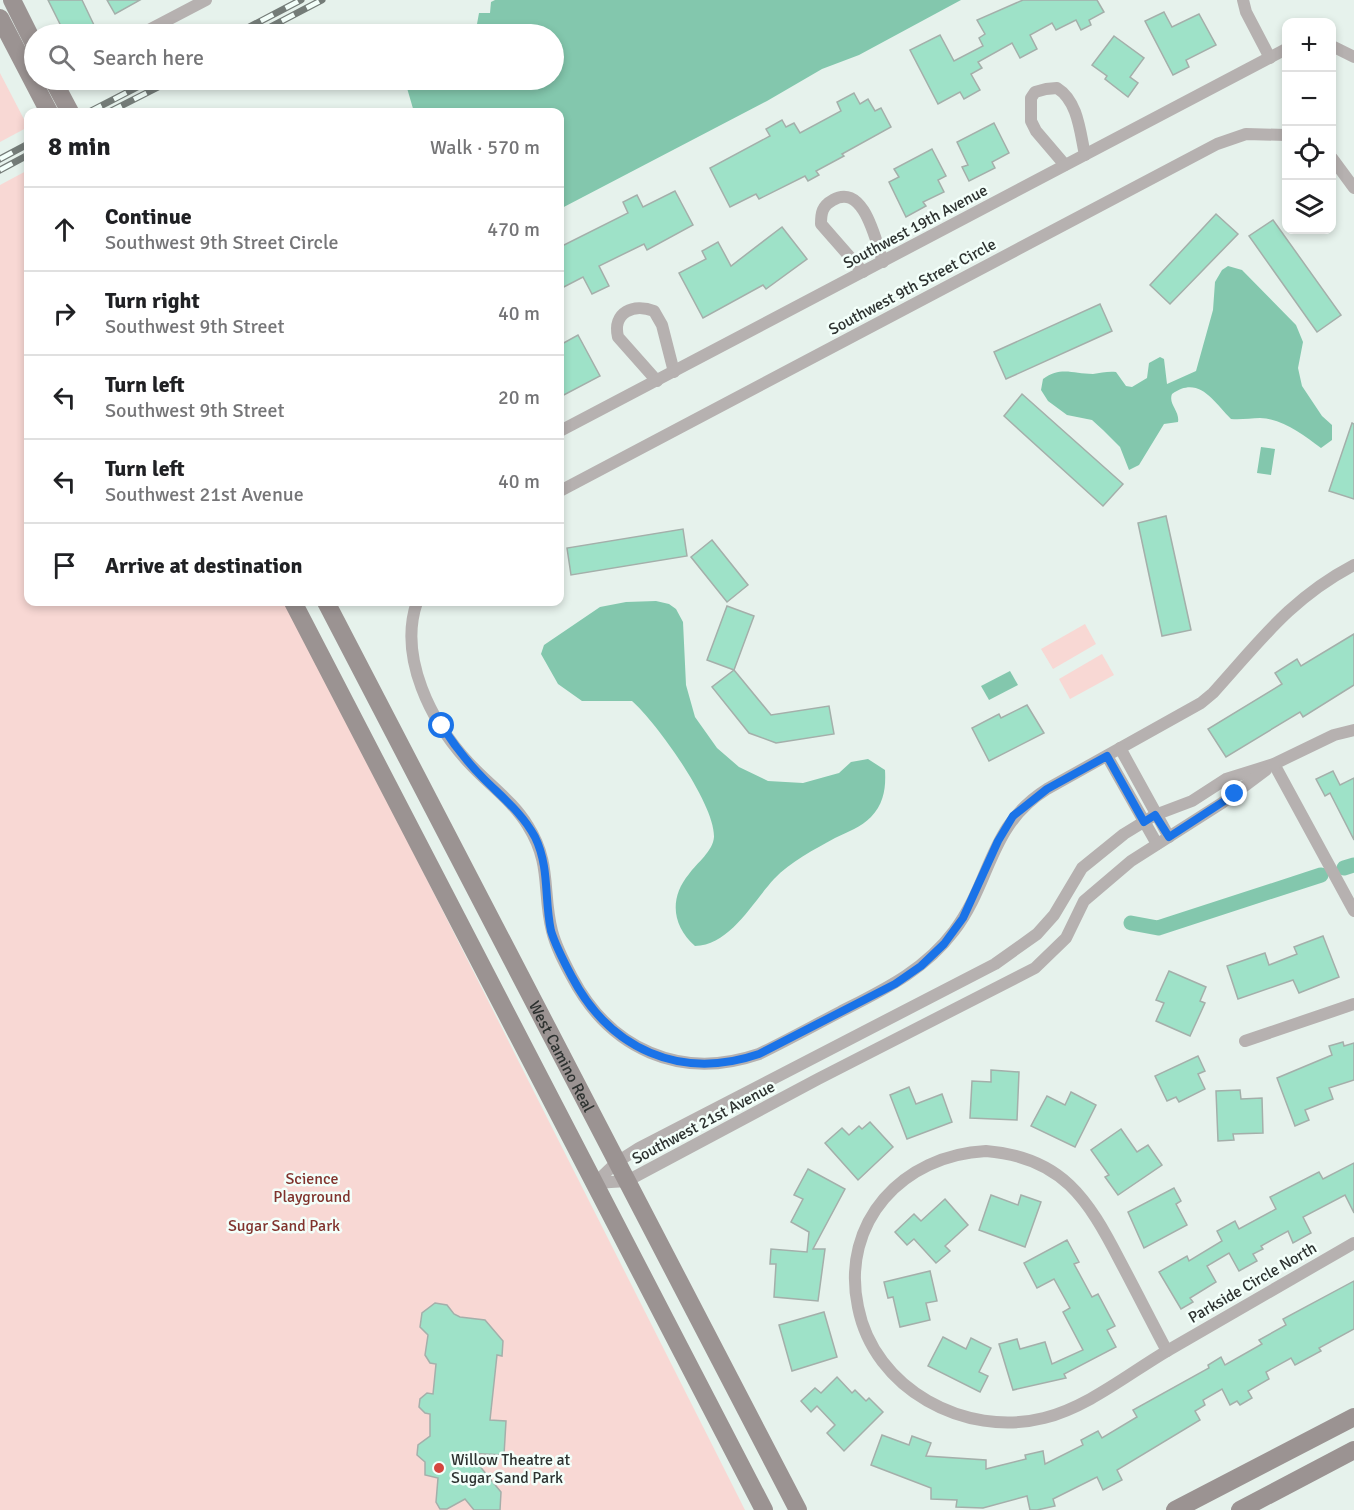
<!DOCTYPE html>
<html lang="en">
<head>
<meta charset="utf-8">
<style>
	body { margin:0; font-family:Signika,sans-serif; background:#f2f2f2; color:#202124 }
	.controls { position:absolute; right:18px; top:18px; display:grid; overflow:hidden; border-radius:12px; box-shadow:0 3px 9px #0003 }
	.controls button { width:54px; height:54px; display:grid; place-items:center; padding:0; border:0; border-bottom:2px solid #e0e0e0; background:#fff; color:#202124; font:30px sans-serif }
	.stop { position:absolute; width:18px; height:18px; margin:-14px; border:4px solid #1a73e8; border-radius:50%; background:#fff }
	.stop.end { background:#1a73e8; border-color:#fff; box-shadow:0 2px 6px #0008 }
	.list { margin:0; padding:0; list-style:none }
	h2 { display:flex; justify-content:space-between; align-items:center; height:78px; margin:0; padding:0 24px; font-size:26px }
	h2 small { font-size:20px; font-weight:400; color:#757577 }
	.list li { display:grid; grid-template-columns:39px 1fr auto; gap:18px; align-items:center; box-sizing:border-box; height:84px; padding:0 24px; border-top:2px solid #e0e0e0 }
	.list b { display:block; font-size:22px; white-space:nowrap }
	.list p { margin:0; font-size:20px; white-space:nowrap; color:#757577 }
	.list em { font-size:20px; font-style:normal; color:#757577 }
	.icon { flex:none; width:33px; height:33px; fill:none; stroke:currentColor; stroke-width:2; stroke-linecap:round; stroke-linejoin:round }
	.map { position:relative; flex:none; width:1354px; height:1510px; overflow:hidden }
	.search { position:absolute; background:#fff; box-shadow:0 3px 9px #0003; left:24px; top:24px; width:540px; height:66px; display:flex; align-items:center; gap:15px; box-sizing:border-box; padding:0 21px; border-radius:33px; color:#757577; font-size:22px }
	.panel { position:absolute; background:#fff; box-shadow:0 3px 9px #0003; left:24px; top:108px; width:540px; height:498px; border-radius:12px }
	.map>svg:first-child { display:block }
</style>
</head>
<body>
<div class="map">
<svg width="1354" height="1510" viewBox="0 0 1354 1510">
	<rect width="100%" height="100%" fill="#e6f2ec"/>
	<g fill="#f8d8d4">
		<polygon points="0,73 28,127 0,142"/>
		<polygon points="28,170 28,602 287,602 745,1510 0,1510 0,185"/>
		<polygon points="1085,624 1096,644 1053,669 1041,649"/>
		<polygon points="1102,654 1114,675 1070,699 1059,679"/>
	</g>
	<g fill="#83c7ad">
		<polygon points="495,0 961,0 859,55 822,69 767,101 560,209 560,112 414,112 407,88 409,80 554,80 554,34 456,34 477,24 479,13 490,13 491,2"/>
		<path d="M 1228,266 L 1242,270 L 1296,325 L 1303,342 L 1298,368 L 1302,386 L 1322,416 L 1332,425 L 1332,440 L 1321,448 C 1303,435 1283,419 1260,418 C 1251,418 1241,420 1231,419 C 1213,401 1199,375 1172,394 C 1168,404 1180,411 1178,422 L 1164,424 L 1139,465 L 1129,470 L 1120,447 L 1103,430 L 1092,420 L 1067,415 L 1048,401 L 1041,390 L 1043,379 C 1061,366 1073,374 1093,374 C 1101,373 1108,371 1116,372 L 1126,386 L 1132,387 L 1147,378 L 1149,363 L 1160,357 L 1164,359 L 1167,384 L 1196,371 L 1213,310 L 1215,282 L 1222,270 Z"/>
		<polygon points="1261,447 1275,449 1271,475 1257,473"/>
		<path d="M 656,601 L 669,604 L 676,609 L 683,622 L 686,685 L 695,717 L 717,748 L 739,767 L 768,781 L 803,783 L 839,773 L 851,762 L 868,759 L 885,770 C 886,788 884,803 871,817 C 861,827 848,832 835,838 C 815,849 790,862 774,879 C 752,903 730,945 695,946 C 672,926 669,898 689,874 C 697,863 713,851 714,837 C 715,804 657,723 632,701 L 582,701 L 558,684 L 541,654 L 544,645 L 600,607 L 626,602 Z"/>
		<polygon points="1010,671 1018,685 989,700 981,686"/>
	</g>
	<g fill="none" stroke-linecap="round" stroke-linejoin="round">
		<g stroke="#83c7ad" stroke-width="15">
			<polyline points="1344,868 1354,865"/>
			<polyline points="1131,923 1158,928 1321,875"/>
		</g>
	</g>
	<g fill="#9ee2c8" stroke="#a4afaa" stroke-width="1.5">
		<polygon points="48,0 82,0 94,25 73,34 65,34"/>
		<polygon points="107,0 140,0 115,14"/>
		<polygon points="1023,0 1097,0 1104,12 1089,20 1091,25 1081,30 1076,20 1056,30 1052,23 1030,35 1037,49 1020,58 1012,43 978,62 982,68 971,74 980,90 964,99 960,92 938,104 910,50 940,35 954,61 983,46 979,38 985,34 977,20"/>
		<polygon points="1164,12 1172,27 1199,14 1216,45 1186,60 1189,67 1173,75 1145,21"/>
		<polygon points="1114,36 1144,58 1130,77 1138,83 1128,97 1105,79 1107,76 1092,65"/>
		<polygon points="854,93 860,104 868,99 875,111 881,108 891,127 842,154 844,156 816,171 819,175 808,181 805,176 759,199 756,194 730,207 710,168 770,136 766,129 782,120 786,127 794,123 800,133 841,111 837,102"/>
		<polygon points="994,123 1009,153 992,162 995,168 969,181 962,167 968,165 957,142"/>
		<polygon points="932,149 946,176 938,180 944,192 923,202 926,206 906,217 889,182 899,177 894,169"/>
		<polygon points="675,191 693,225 647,250 644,244 599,266 609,286 592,294 583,277 560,289 560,247 628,213 623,202 637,195 643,207"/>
		<polygon points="1216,214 1238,234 1170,304 1150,285"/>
		<polygon points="1273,220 1341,315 1317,332 1249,236"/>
		<polygon points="782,227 807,259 766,289 763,285 703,318 679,273 706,259 702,251 718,242 731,266"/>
		<polygon points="1100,304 1112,331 1006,379 994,352"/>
		<polygon points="578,335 600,376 560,397 560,345"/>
		<polygon points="1022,394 1123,484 1103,506 1004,416"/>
		<polygon points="1352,423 1354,424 1354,499 1329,491"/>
		<polygon points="1166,516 1191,630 1162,636 1138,523"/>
		<polygon points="683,529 687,556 571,575 567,548"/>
		<polygon points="712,540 748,585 727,602 691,557"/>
		<polygon points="727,606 754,616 734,670 707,660"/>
		<polygon points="1354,634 1354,685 1303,717 1300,712 1226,757 1208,729 1282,684 1275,673 1297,659 1301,666"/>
		<polygon points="734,670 771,715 829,706 834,734 776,743 749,733 712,687"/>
		<polygon points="1027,705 1044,733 989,761 972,728 999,714 1001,718"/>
		<polygon points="1333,771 1340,785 1354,778 1354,840 1330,793 1325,796 1316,779"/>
		<polygon points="1323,936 1339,977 1299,993 1293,980 1238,999 1227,966 1265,953 1269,965 1297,954 1294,947"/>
		<polygon points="1169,971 1206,987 1200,1001 1205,1003 1190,1036 1156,1021 1164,1003 1156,1000"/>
		<polygon points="1343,1042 1344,1046 1354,1043 1354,1080 1329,1088 1333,1099 1305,1110 1309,1120 1295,1126 1277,1078 1332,1055 1329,1046"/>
		<polygon points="1198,1056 1205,1071 1198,1074 1205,1089 1179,1102 1176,1097 1167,1101 1155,1076"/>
		<polygon points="991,1070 1019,1072 1017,1120 970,1118 972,1081 991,1082"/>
		<polygon points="909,1087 916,1104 942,1094 952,1122 907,1139 890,1095"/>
		<polygon points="1240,1090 1241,1099 1262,1098 1263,1133 1233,1134 1234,1140 1218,1141 1216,1091"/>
		<polygon points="1071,1092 1096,1105 1075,1147 1031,1126 1047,1096 1065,1105"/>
		<polygon points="870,1122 893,1147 858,1180 825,1143 842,1128 849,1135 859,1126 862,1129"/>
		<polygon points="1121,1129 1137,1152 1148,1145 1162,1165 1118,1195 1105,1177 1109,1175 1091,1150"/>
		<polygon points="1354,1163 1354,1213 1345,1195 1303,1217 1311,1233 1293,1243 1288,1231 1261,1246 1263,1249 1253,1254 1257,1261 1239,1271 1229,1253 1207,1266 1216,1282 1190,1298 1193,1302 1181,1309 1159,1272 1187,1256 1189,1261 1222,1241 1217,1231 1235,1221 1239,1229 1276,1209 1270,1197 1319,1172 1323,1179"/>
		<polygon points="808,1169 845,1189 813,1249 825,1249 818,1301 774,1297 776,1264 770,1264 771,1249 807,1252 809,1232 791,1222 803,1199 794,1195"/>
		<polygon points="1174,1188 1181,1201 1176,1204 1187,1225 1144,1248 1128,1212"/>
		<polygon points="991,1195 1018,1205 1021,1195 1041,1202 1025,1247 979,1230"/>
		<polygon points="945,1199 968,1225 945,1246 950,1251 936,1263 914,1239 907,1245 895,1232 914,1214 921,1221"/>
		<polygon points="1067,1240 1079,1262 1074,1264 1092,1297 1098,1294 1115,1326 1107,1330 1116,1347 1064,1374 1066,1378 1013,1390 999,1344 1017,1339 1020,1349 1045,1342 1052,1364 1083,1350 1063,1312 1070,1308 1054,1279 1037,1288 1024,1263"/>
		<polygon points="930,1271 937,1301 926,1303 930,1320 900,1327 893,1297 888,1298 884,1282"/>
		<polygon points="1354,1281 1354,1329 1319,1348 1321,1351 1295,1365 1291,1358 1266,1372 1269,1379 1248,1391 1252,1398 1240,1405 1237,1401 1230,1405 1222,1389 1203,1400 1205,1405 1195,1411 1200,1420 1117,1470 1122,1480 1103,1490 1097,1477 1053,1499 1055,1506 1037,1510 1030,1510 1027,1496 983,1508 956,1507 957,1500 931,1499 931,1488 871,1465 882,1435 909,1445 912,1436 931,1443 926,1456 986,1460 986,1469 1026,1459 1025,1455 1043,1451 1045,1464 1083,1445 1081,1440 1098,1431 1102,1438 1137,1417 1133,1410 1209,1368 1208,1365 1221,1357 1225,1365 1262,1344 1259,1340 1286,1325 1283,1319"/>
		<polygon points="435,1303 447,1305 454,1314 460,1317 485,1320 503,1341 502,1356 497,1355 490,1420 506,1421 504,1455 469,1453 501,1492 500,1510 474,1510 465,1499 447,1509 440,1509 436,1502 438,1478 425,1475 425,1462 417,1455 418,1445 430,1436 430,1414 425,1413 419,1407 420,1399 427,1393 433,1394 436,1364 430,1363 425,1355 428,1335 420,1327 422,1313"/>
		<polygon points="824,1312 837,1357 792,1371 779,1325"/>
		<polygon points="943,1337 966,1349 971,1338 991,1348 979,1372 988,1376 980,1392 928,1366"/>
		<polygon points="837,1377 852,1393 855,1390 866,1401 869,1398 883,1412 844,1451 827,1433 835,1425 817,1406 811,1412 801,1401 815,1388 821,1393"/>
	</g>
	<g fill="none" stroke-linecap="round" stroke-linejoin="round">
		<g stroke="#b6b1b0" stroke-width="12">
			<polyline points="1243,0 1246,12 1270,58"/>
			<polyline points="141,34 206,0"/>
			<polyline points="1332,46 1354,57"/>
			<polyline points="1332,158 1354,188"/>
			<path d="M 1065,165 L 1036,131 L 1031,121 L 1031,98 L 1035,92 L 1046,89 L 1057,88 C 1078,101 1080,132 1085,155"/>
			<path d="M 863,272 L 821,224 C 821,213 822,206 833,200 C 864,182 876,242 883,262"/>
			<path d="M 657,381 L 618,337 C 612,312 634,303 654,311 L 662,325 L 674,372"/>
			<polyline points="560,431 1286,49"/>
			<polyline points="560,491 1217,144 1246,134 1286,135"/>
			<path d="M 417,602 C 398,657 431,722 469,763 C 488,784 513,801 528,826 C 552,864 542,892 552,931 C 556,947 564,962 572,977 C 610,1049 680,1081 759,1054 C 786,1041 813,1026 840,1012 C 883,990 924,971 954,931 C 992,881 988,826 1047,789 L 1201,703 L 1213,693 C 1260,641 1291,598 1354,565"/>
			<polyline points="1120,748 1169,837"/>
			<polyline points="1107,756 1157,844"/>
			<polyline points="1274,764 1354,911"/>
			<polyline points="1245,1041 1354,1004"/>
			<path d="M 986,1151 C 1062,1157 1088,1199 1120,1261 C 1136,1291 1151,1321 1167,1351 C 1128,1374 1088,1407 1044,1418 C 965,1438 874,1389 858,1307 C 840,1222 903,1155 986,1151 Z"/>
			<polyline points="595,1183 617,1162 639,1148 995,964 1037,934 1054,915 1082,868 1124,834 1155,815 1192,801 1226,779 1274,764 1334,735 1354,730"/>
			<polyline points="595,1183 627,1181 818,1079 1035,968 1066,938 1084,901 1131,861 1222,803 1266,770"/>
			<polyline points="1167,1351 1354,1243"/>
		</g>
		<g stroke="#9b9392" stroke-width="18">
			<polyline points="12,0 34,44"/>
			<polyline points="0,18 49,112"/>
			<polyline points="53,80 70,112"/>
			<polyline points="293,602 764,1510"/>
			<path id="s1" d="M 326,602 L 798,1510"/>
			<polyline points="1175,1510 1354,1417"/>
			<polyline points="1240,1510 1354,1450"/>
		</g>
		<g stroke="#747c78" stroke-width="7">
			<g id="rail">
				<polyline points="236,34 301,0"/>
				<polyline points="257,34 322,0"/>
				<polyline points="89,112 151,80"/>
				<polyline points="109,112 172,80"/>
				<polyline points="0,159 28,144"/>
				<polyline points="0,170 28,155"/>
			</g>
		</g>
		<use href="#rail" stroke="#f3fffa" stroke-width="4.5" stroke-dasharray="14" stroke-linecap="butt"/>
	</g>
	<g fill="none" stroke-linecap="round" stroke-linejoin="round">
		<path stroke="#1a73e8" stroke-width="8" d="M 442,726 C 454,745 468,763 484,779 C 503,798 522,813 535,837 C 550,868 544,899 551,931 C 556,947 564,962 572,977 C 610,1049 680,1081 759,1054 L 895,984 L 921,966 L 944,944 L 963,918 L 998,841 L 1013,816 L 1047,789 L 1107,756 L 1144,822 L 1155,815 L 1169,837 L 1235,794"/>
	</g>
	<circle fill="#d4463f" stroke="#f3fffa" stroke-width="2" cx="439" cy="1468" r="6"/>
	<g text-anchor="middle" stroke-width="5" stroke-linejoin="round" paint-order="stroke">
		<g font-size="16" fill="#2d3230" stroke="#f3fffa">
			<text transform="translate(915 226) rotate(-28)" y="6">Southwest 19th Avenue</text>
			<text transform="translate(912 286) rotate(-28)" y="6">Southwest 9th Street Circle</text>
			<text dy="6" stroke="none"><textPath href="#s1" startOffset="512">West Camino Real</textPath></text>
			<text transform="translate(703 1122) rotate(-28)" y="6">Southwest 21st Avenue</text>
			<text transform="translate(1252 1282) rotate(-30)" y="6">Parkside Circle North</text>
		</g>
		<g font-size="16" fill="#80332d" stroke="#f3fffa">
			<text x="312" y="1184">Science<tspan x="312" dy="18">Playground</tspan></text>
			<text x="284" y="1231">Sugar Sand Park</text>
		</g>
		<g font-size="16" fill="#2d3230" stroke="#f3fffa" text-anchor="start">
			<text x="451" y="1465">Willow Theatre at<tspan x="451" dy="18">Sugar Sand Park</tspan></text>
		</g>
	</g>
</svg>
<div class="controls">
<button>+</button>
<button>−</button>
<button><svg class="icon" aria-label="locate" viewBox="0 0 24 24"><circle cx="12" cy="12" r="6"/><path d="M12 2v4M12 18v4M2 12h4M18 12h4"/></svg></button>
<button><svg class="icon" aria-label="layers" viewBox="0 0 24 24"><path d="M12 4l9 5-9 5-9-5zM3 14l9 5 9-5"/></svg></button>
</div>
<div class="stop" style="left:442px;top:726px"></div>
<div class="stop end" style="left:1235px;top:794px"></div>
<div class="search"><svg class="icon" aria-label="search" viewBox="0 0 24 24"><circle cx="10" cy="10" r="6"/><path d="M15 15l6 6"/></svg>Search here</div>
<section class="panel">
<h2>8 min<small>Walk · 570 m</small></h2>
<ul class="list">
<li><svg class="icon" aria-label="ahead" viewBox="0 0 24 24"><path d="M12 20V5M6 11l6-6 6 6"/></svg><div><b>Continue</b><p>Southwest 9th Street Circle</p></div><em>470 m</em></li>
<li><svg class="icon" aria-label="right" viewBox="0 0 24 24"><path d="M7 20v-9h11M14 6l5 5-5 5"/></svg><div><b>Turn right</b><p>Southwest 9th Street</p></div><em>40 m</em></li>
<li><svg class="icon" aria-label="left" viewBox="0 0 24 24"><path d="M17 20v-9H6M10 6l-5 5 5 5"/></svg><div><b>Turn left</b><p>Southwest 9th Street</p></div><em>20 m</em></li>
<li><svg class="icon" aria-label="left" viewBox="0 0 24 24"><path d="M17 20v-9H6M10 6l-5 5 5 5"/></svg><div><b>Turn left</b><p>Southwest 21st Avenue</p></div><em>40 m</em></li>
<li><svg class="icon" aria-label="arrive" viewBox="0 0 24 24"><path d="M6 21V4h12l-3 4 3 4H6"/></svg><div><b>Arrive at destination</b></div></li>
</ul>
</section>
</div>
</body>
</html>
